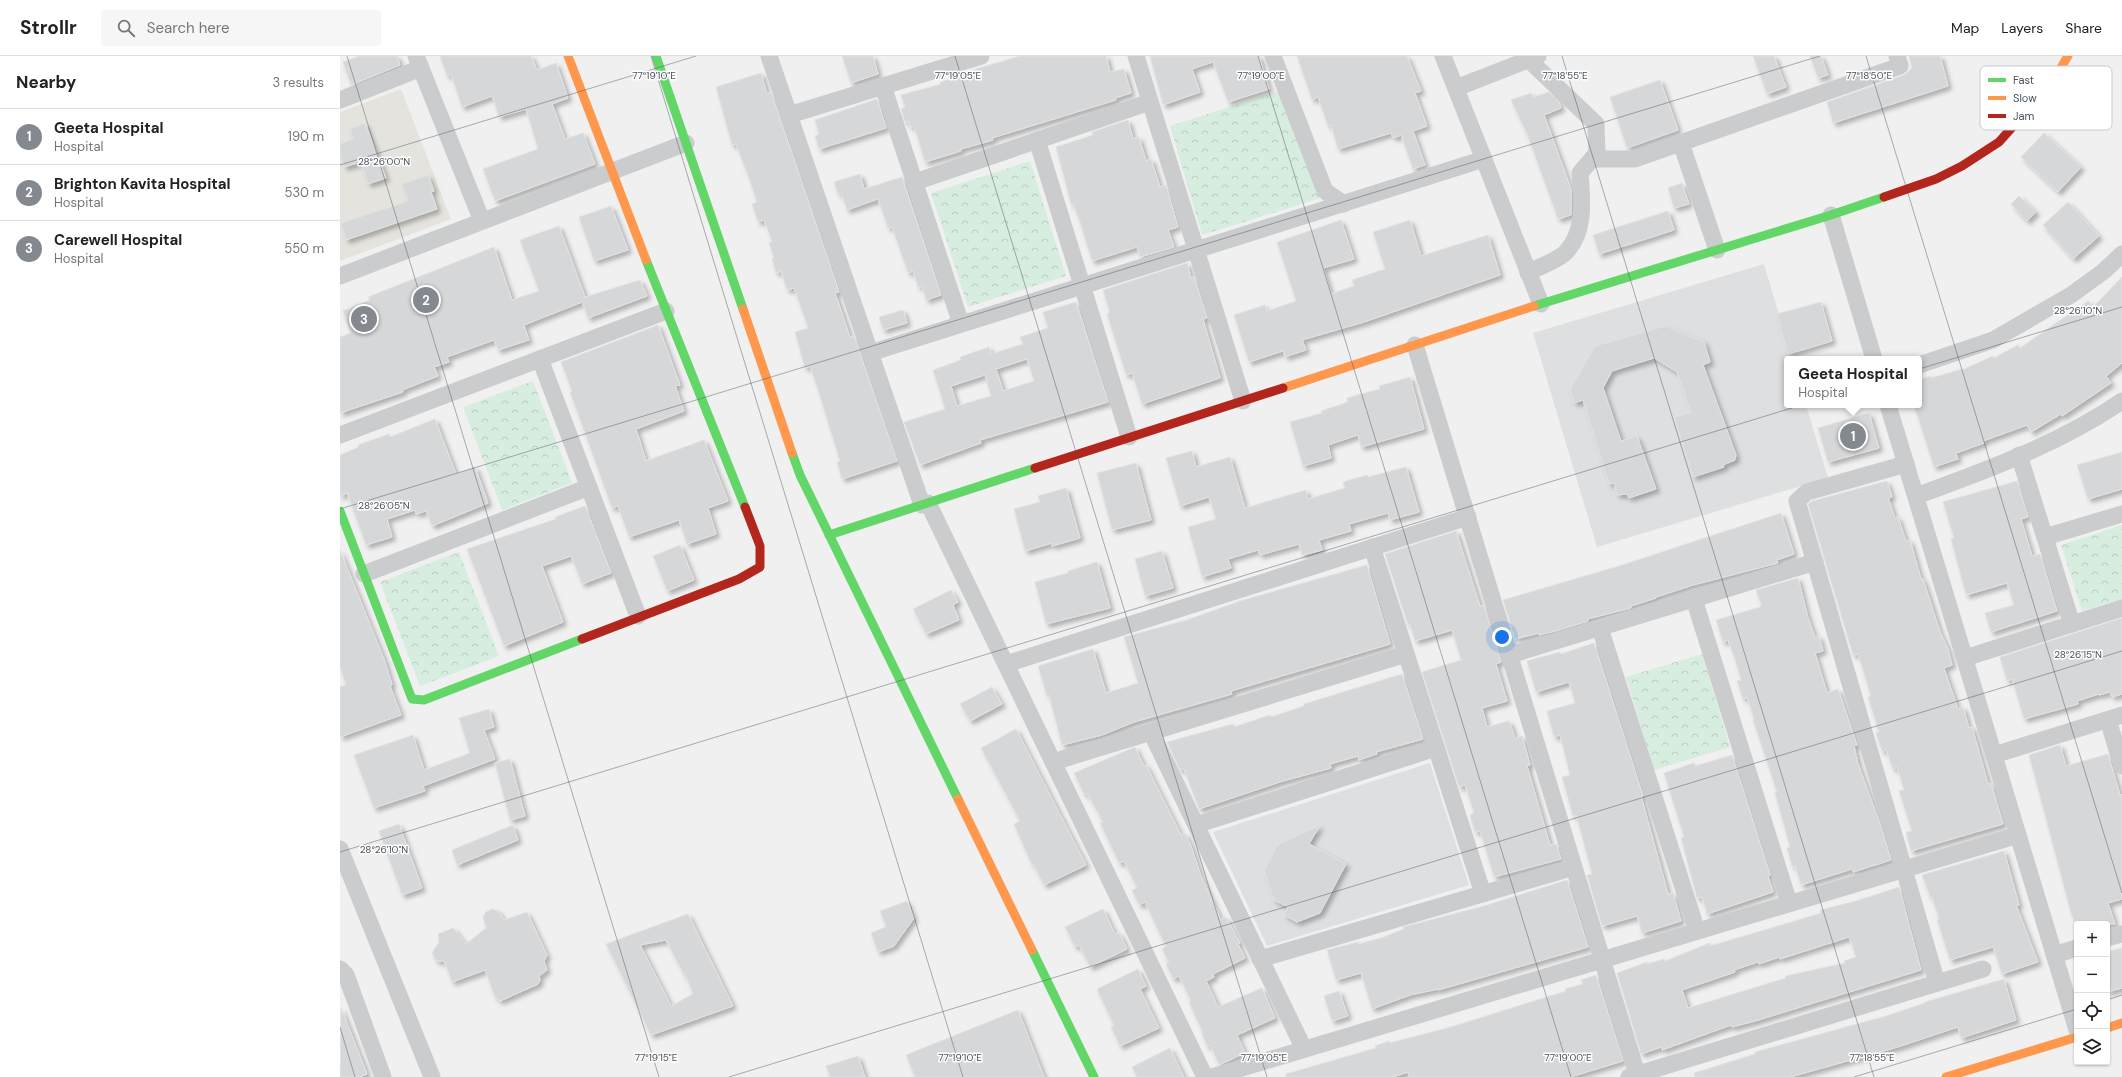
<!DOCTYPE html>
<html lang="en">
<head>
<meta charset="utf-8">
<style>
	body { margin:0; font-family:"DM Sans",sans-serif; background:#f6f6f6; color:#222 }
	.controls { position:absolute; right:12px; bottom:12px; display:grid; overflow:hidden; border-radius:4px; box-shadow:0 1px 3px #0004 }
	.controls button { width:36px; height:36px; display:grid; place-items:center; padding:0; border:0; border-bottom:1px solid #e0e0e0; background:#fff; color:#222; font:20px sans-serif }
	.you { position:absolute; left:1162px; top:581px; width:14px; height:14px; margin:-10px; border:3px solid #fff; border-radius:50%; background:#1a73e8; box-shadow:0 0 0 6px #1a73e833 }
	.badge { display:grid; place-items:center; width:26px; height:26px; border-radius:50%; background:#83898f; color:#fff; font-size:13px; font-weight:700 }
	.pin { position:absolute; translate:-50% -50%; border:2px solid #fff; box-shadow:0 1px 4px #0006 }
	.popup { position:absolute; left:1444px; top:300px; width:138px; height:52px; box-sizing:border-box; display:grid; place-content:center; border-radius:4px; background:#fff; filter:drop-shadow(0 1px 3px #0005); font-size:13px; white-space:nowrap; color:#767676 }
	.popup b { font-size:15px; color:#222 }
	.popup::after { content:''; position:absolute; left:50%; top:100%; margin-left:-8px; border:8px solid transparent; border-top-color:#fff }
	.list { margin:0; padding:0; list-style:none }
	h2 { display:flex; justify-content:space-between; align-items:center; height:52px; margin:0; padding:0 16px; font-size:17px }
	h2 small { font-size:13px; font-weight:400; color:#767676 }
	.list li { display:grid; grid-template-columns:26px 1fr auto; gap:12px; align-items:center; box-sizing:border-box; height:56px; padding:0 16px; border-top:1px solid #e0e0e0 }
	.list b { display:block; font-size:15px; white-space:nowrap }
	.list p { margin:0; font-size:13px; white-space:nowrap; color:#767676 }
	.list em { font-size:13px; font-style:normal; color:#767676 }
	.icon { flex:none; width:22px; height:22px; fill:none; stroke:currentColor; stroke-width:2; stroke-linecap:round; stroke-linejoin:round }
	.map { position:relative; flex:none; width:1782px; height:1021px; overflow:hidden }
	header { display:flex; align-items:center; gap:24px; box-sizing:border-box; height:56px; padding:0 20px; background:#fff; border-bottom:1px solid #e0e0e0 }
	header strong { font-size:19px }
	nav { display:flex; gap:22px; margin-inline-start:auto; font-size:14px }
	.search { width:280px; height:36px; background:#f6f6f6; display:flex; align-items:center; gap:10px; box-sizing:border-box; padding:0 14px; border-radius:4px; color:#767676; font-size:15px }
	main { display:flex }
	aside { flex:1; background:#fff }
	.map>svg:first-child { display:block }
</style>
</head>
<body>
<header>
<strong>Strollr</strong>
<div class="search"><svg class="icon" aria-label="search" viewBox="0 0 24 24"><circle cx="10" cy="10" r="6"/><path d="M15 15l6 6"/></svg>Search here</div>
<nav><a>Map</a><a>Layers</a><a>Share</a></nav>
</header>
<main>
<aside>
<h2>Nearby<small>3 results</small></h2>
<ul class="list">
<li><span class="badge">1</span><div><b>Geeta Hospital</b><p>Hospital</p></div><em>190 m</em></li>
<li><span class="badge">2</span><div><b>Brighton Kavita Hospital</b><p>Hospital</p></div><em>530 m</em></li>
<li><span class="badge">3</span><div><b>Carewell Hospital</b><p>Hospital</p></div><em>550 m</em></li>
</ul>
</aside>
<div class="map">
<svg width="1782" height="1021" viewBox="0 0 1782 1021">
	<defs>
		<pattern id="park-crowns" width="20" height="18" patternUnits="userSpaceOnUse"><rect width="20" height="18" fill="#d7ede0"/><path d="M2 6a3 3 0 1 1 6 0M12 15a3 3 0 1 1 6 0" fill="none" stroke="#bacdc2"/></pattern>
		<filter id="shadow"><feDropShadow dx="3.5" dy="3.5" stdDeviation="2" flood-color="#0004"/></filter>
	</defs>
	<rect width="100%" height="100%" fill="#f0f0f0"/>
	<polygon fill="#e5e3de" points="61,33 111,163 0,205 0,56"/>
	<g fill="#dedfe0">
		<polygon points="1424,208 1452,303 1447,303 1447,349 1466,349 1488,422 1257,491 1193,277"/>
		<polygon points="1090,707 1129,829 927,890 873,776"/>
	</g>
	<g fill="url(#park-crowns)">
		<polygon points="943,34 987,140 862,179 830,70"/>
		<polygon points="690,105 726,220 628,251 591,137"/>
		<polygon points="193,325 232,427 162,454 123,351"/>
		<polygon points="1782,469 1782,543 1742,555 1721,489"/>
		<polygon points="119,496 159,600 80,630 40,526"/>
		<polygon points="1362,598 1390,691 1314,714 1286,621"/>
	</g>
	<g fill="#d6d7d9" stroke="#e2e2e3" fill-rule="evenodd" filter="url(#shadow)">
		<polygon points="20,0 57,0 60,9 11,29 3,6"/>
		<polygon points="100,0 191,0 197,14 216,7 228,42 212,48 225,83 243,77 255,108 155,145 143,113 198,93 186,53 159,61 152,40 122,51 111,18 107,20"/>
		<polygon points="502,0 533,0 538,18 511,27"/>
		<polygon points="680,0 766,0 770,16 784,13 791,37 775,42 776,44 652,82 653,84 621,93 621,95 585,106 574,70 570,71 569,65 565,66 561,53 565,51 561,39 601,28 600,26 627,18 626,16"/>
		<polygon points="810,0 919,0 929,33 888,46 873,6 852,13 860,36 823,49"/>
		<polygon points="957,0 1067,0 1081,35 1075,37 1087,70 1073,75 1085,109 1073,113 1061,79 1053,82 1051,77 998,93 991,69 988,70 978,41 972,44"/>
		<polygon points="1413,0 1434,0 1446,31 1427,38"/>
		<polygon points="1470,0 1481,0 1488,19 1478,22"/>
		<polygon points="1569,0 1600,0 1608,30 1493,67 1487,46 1564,19 1572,12"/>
		<polygon points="421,17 427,38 431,36 499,236 495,237 510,281 514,280 557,405 502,423 497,406 500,405 477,331 470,310 465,312 455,276 468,272 454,232 447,234 441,215 436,217 432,203 434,202 429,187 432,185 424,164 418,166 412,148 417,146 410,125 396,88 392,89 376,31"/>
		<polygon points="1320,24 1338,74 1287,92 1270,41"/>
		<polygon points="1209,36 1219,46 1221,52 1204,59 1231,133 1231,159 1218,163 1187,78 1171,44 1191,37 1193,41"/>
		<polygon points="537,43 546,72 479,93 475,80 479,78 475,64"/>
		<polygon points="788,64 793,83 799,81 806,105 811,103 820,131 826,129 838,171 828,174 834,191 800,201 797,191 752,205 740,166 733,147 731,148 716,91 753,79 752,76"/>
		<polygon points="25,67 46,122 28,128 21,106 4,111 0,98 0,88 13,83 10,73"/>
		<polygon points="1704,77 1741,111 1718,136 1681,101"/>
		<polygon points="520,118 524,133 562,121 601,239 586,244 582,230 578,231 573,215 568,217 552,171 548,172 538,143 507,154 501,137 498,138 494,126"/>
		<polygon points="88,119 94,135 91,136 97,153 6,184 1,167 68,145 62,128"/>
		<polygon points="1342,127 1349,148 1334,152 1328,132"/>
		<polygon points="1679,140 1696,156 1687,165 1671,148"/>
		<polygon points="1728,146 1759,180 1733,203 1703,169"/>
		<polygon points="271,150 288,194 254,205 239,161"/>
		<polygon points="1328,155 1334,174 1259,198 1253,179"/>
		<polygon points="1001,164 1014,203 983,212 991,238 1014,230 1012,224 1045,213 1033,176 1070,164 1081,200 1148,179 1160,219 1024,266 962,284 966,294 945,301 943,295 909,306 894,259 925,249 927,255 956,245 937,186"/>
		<polygon points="219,170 245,241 300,224 307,240 248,262 242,246 184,269 189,284 158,294 154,284 107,301 109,306 94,311 98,320 62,334 63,336 0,357 0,281 11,277 3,255 30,244 28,241 154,191 172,244 199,235 180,184"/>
		<polygon points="847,207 851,222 854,221 867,262 863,263 880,322 802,348 792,317 786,319 767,258 770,257 763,234"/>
		<polygon points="1782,221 1782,307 1766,320 1771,327 1722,360 1721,358 1691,376 1687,369 1643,385 1644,387 1616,397 1618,403 1594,411 1574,349 1579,349 1579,324 1591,320 1591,322 1622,313 1622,314 1653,300 1654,302 1678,289 1680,292 1748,245 1753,251"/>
		<path d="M 736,246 L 768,346 L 640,384 L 641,387 L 580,409 L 564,366 L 605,353 L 593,314 L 621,304 L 620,301 L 649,291 L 651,298 L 683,288 L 680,281 L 708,272 L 703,256 ZM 687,303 L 694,325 L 663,335 L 656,313 ZM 645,319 L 651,340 L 617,350 L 611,330 Z"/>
		<polygon points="1481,246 1492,285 1448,298 1437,258"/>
		<polygon points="563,254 567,267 543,274 539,261"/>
		<polygon points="318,269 340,329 335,330 344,355 296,373 306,405 364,384 388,445 368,452 376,478 347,488 339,464 289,481 278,450 272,452 230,336 232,335 221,306"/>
		<polygon points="1325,270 1364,286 1370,306 1363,309 1396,399 1395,404 1383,409 1384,411 1353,421 1334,361 1351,357 1337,316 1314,302 1272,315 1263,332 1281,385 1297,380 1316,433 1289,442 1287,438 1277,439 1274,427 1269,428 1243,344 1234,347 1230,333 1255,290"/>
		<polygon points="1070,321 1084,373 1021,391 1018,379 988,389 991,402 963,410 950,366 982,357 981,355 1008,346 1007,342 1040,333 1039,330"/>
		<polygon points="1529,357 1539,392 1488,406 1478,372"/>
		<polygon points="95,363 116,418 135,411 148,447 92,470 86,455 76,458 75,454 47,463 52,481 26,489 7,437 0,440 0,399 19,391 18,389 49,378 50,381"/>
		<polygon points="852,395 856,411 890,401 905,452 966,434 968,443 1005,432 1003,426 1027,419 1028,421 1066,411 1079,456 1050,464 1048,457 1009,468 1011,475 979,484 982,494 962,499 959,488 920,499 918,494 888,503 891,512 862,521 848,471 876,463 869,441 840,450 826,402"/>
		<polygon points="1782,396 1782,433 1748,443 1737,409"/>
		<polygon points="796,407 811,464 772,474 757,417"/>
		<polygon points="1547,425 1552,441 1548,442 1555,462 1558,461 1566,485 1570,484 1581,523 1583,523 1600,576 1608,593 1612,609 1604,612 1611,633 1618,653 1623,651 1629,672 1632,671 1648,728 1651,727 1663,768 1571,795 1566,776 1572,775 1559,735 1564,734 1557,711 1553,713 1546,694 1542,695 1536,677 1539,676 1528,641 1531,640 1518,598 1513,599 1468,448 1472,445"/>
		<polygon points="1677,425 1688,461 1681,463 1692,500 1700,498 1717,555 1651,576 1645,557 1674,549 1667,527 1626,539 1611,483 1614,482 1603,446"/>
		<polygon points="726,432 740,482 712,490 712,487 685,495 674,453 700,446 698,440"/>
		<polygon points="245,450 271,517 242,528 231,500 202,510 223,566 164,590 127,493 216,463 215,461"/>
		<polygon points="1441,457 1454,498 1437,504 1438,507 1353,529 1316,541 1316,542 1291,550 1291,552 1247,563 1248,565 1215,575 1199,579 1199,577 1175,583 1163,544 1279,510"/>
		<polygon points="1116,475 1140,550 1144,549 1161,606 1156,608 1167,645 1142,652 1147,671 1169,665 1175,682 1182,680 1190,709 1187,710 1210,789 1216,788 1221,803 1154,821 1140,775 1135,776 1130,759 1134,757 1125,729 1119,731 1082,616 1121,604 1112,574 1075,585 1070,568 1068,569 1045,498"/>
		<polygon points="340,489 354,524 327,535 313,500"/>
		<polygon points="0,494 45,606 52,629 50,630 61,659 0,681 0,631 6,629 0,611"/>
		<polygon points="822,495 833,532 805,540 795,503"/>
		<polygon points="757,506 770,552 706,568 695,526 728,517 728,515"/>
		<polygon points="1027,509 1050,588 891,635 892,638 794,666 762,679 722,689 709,639 707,640 698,610 753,593 766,637 798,627 784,581 847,564 900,545"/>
		<polygon points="1458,522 1468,562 1475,581 1479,580 1483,595 1475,597 1487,637 1498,633 1517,689 1514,690 1518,708 1540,768 1551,804 1513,816 1512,813 1461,829 1455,810 1452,810 1447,792 1450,791 1435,737 1437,736 1413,664 1414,663 1407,641 1403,643 1397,625 1401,624 1395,603 1388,584 1383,586 1376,564 1420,551 1421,548 1416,534"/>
		<polygon points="611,534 618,546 613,549 619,564 586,578 573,553"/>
		<polygon points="1782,562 1782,638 1772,641 1770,636 1759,639 1759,638 1737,645 1738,648 1684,663 1672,623 1667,625 1660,601"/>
		<polygon points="1254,587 1303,740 1301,740 1328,838 1333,837 1341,865 1302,877 1297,860 1262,870 1247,819 1252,818 1243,784 1236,759 1233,760 1222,721 1230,719 1220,679 1214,681 1207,655 1235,647 1229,626 1196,636 1187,605 1220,596 1221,598"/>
		<polygon points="1062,618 1083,683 1036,696 1037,698 1019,704 1018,700 990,708 991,712 943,725 859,753 844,713 840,714 827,686 893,668 894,671 930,659 931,661 964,650 964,648"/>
		<polygon points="652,631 662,648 630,665 620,648"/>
		<polygon points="149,653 154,671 144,674 155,703 83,730 85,735 34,752 14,699 73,679 84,714 130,697 119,662"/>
		<polygon points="676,673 746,809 704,829 693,808 692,809 674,768 680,765 641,692"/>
		<polygon points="1720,689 1726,710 1768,698 1780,739 1782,739 1782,843 1768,847 1775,868 1735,868 1731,857 1689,699"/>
		<polygon points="795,691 804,710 806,709 841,779 845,777 851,790 861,820 881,864 886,861 900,887 898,888 905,902 873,918 874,921 866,925 878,951 922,932 935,962 897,979 905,997 879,1009 870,989 867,990 862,978 863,977 849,946 851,945 839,920 833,923 826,908 829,907 822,893 826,891 805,846 799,849 792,834 797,832 784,805 779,807 760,767 763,766 747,737 744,738 734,717"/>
		<polygon points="1392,699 1430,819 1428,820 1433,836 1367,858 1362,841 1357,842 1341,782 1344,781 1324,717 1354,707 1355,710"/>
		<polygon points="170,703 185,760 170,764 155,707"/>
		<polygon points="59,768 82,832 62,839 39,775"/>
		<polygon points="173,769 178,784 117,809 112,794"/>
		<polygon points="980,769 969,788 1006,808 980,857 957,866 944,859 948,851 934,844 924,815 937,789"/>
		<polygon points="1664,795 1679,849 1676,849 1698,906 1662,918 1653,891 1610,904 1597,864 1599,863 1592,841 1590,841 1582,819"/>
		<polygon points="1227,824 1248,891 1098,934 1098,933 1070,939 1032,953 1021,917 996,924 987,894 1018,886 1019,888 1044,881 1064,873 1063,871 1144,850"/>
		<path d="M 1559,831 L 1581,914 L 1415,965 L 1392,971 L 1391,969 L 1322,994 L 1322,991 L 1301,998 L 1277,917 L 1307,906 L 1307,908 L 1324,903 L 1325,905 L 1370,887 L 1370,890 L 1448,867 L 1481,857 L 1480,854 L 1516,845 ZM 1509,881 L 1516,901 L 1504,905 L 1505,907 L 1445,920 L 1446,922 L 1436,925 L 1348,952 L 1342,934 L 1395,916 L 1394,914 L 1418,906 L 1419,908 L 1439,901 L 1440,903 Z"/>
		<polygon points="567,845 574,862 554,890 538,896 531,877 546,871 540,855"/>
		<polygon points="152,853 158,855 164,864 187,856 207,899 204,905 207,914 199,920 200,924 198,928 160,945 155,941 145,914 112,926 104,905 96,905 92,897 99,886 98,878 113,872 126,888 146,872 143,861 146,856"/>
		<polygon points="763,853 775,878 779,877 787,893 750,911 739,889 735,891 725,871"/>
		<path d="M 348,858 L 393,950 L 311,979 L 266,888 ZM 326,884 L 344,919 L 345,918 L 353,938 L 331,950 L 300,889 Z"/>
		<polygon points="1782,892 1782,932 1767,936 1767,896"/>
		<polygon points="798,913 806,930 800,933 819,972 780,990 771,971 774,970 757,933"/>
		<polygon points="1256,919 1283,1005 1230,1021 1069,1021 1068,1016 1053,1021 946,1021 946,1018 1036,992 1035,990 1049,985 1050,987 1114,970 1226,935 1225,933 1243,928 1241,924"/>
		<polygon points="1664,923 1676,964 1621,982 1618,971 1561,990 1450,1021 1355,1021 1354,1017 1415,998 1415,996 1546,960 1585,947 1585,946"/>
		<polygon points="999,935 1008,960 992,965 984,940"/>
		<polygon points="1,952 27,1018 20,1021 0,1021"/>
		<polygon points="678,954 704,1021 575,1021 566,999"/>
		<polygon points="830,992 844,1021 797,1021 792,1011"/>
		<polygon points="518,1000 525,1021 490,1021 486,1010"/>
	</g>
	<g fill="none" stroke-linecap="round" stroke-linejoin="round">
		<g stroke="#caccce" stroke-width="17">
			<polyline points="76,0 142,165"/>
			<polyline points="429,0 582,449"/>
			<polyline points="796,0 903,345"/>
			<polyline points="933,0 985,135 1004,148"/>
			<polyline points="1103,0 1201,248"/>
			<polyline points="543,30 621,268"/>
			<polyline points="1116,32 1198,0"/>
			<polyline points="0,44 81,12"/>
			<polyline points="449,59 641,0"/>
			<polyline points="697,84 789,381"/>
			<polyline points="1341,87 1377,194"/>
			<polyline points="1252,103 1295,103 1560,10 1557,0"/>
			<polyline points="575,126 810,46"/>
			<polyline points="1491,159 1534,303"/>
			<path d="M 1188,217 C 1198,211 1219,204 1226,196 C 1246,175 1242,143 1240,117 L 1257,97 L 1256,68 L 1189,4"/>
			<polyline points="0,220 346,87"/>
			<polyline points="1075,289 1297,1018"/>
			<polyline points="530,297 1144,103"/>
			<polyline points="200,303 298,560"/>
			<polyline points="1579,309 1653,284 1731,239 1764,215 1782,198"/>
			<polyline points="1548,349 1737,974"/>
			<polyline points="0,379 326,255"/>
			<polyline points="1679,399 1732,568"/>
			<polyline points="1566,408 1467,436 1457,445 1597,927"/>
			<path d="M 1576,440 C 1645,415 1721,387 1782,345"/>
			<polyline points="588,447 865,1021"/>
			<polyline points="1705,481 1782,458"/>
			<polyline points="1032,491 1143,838"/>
			<polyline points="24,518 249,431"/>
			<polyline points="1354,543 1449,847"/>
			<polyline points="1260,572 1357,875"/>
			<polyline points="1170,599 1475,506"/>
			<polyline points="1625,602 1782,552"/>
			<polyline points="666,608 1128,461"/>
			<polyline points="1768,664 1782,710"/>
			<polyline points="811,676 964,993"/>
			<polyline points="1654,699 1782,659"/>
			<polyline points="713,706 1066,598"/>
			<polyline points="856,769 1096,692"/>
			<polyline points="0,793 92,1021"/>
			<polyline points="1767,882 1782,878"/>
			<polyline points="1714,899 1737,892"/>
			<polyline points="920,903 1234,811"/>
			<polyline points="0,913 6,919 43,1021"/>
			<polyline points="872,1021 1678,779"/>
			<polyline points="1289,1021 1643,913"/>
		</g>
		<g stroke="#63d668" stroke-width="9">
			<polyline points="316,0 403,253"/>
			<polyline points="306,204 405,451"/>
			<polyline points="1194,250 1491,159 1544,141"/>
			<polyline points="452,397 460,419 618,743"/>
			<polyline points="0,455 72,643 84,644 242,583"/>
			<polyline points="489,479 695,412"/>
			<polyline points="692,894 754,1021"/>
		</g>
		<g stroke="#ff974d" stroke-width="9">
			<polyline points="228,0 306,204"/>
			<polyline points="1684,58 1711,28 1728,0"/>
			<polyline points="403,253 452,397"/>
			<polyline points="943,332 1194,250"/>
			<polyline points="618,743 692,894"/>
			<polyline points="1767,972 1782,967"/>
			<polyline points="1606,1021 1737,981"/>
		</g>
		<g stroke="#b3261e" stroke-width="9">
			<polyline points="1544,141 1596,123 1622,110 1659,86 1684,58"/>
			<polyline points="695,412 943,332"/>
			<polyline points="242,583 399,523 420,511 420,490 405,451"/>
		</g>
	</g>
	<path fill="none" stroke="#49525b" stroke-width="1" stroke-opacity="0.45" d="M 7,0 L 319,1021M 311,0 L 623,1021M 615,0 L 927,1021M 918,0 L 1231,1021M 1222,0 L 1534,1021M 1526,0 L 1782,837M 0,109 L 356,0M 0,453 L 1480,0M 0,796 L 1782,251M 1767,944 L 1782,939M 0,971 L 15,1021M 389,1021 L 1782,595M 1514,1021 L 1737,953"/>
	<rect x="1640" y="10" width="132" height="64" rx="6" fill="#fff" stroke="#c8cbce" stroke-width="1"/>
	<rect x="1648" y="22" width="18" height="4" fill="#63d668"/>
	<rect x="1648" y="40" width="18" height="4" fill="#ff974d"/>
	<rect x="1648" y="58" width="18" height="4" fill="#b3261e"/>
	<g font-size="11" fill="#49525b">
		<text x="1673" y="28">Fast</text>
		<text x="1673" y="46">Slow</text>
		<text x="1673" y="64">Jam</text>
	</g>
	<g font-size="10" text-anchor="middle" fill="#49525b" stroke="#fff" stroke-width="3" stroke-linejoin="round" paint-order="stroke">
		<text x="314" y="23">77°19'10"E</text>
		<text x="618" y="23">77°19'05"E</text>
		<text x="921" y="23">77°19'00"E</text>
		<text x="1225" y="23">77°18'55"E</text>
		<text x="1529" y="23">77°18'50"E</text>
		<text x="44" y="109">28°26'00"N</text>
		<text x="1738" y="258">28°26'10"N</text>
		<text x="44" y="453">28°26'05"N</text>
		<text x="1738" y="602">28°26'15"N</text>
		<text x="44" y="797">28°26'10"N</text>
		<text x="316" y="1005">77°19'15"E</text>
		<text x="620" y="1005">77°19'10"E</text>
		<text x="924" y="1005">77°19'05"E</text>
		<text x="1228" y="1005">77°19'00"E</text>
		<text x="1532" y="1005">77°18'55"E</text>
	</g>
</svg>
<div class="controls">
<button>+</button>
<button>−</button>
<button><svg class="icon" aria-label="locate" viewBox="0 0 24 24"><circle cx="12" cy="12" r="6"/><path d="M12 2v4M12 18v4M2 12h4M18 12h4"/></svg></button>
<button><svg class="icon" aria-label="layers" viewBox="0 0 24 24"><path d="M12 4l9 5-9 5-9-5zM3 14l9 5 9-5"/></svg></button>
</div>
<div class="you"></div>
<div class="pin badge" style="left:1513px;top:380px">1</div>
<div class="popup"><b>Geeta Hospital</b>Hospital</div>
<div class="pin badge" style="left:86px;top:244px">2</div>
<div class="pin badge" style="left:24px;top:263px">3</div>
</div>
</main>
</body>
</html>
